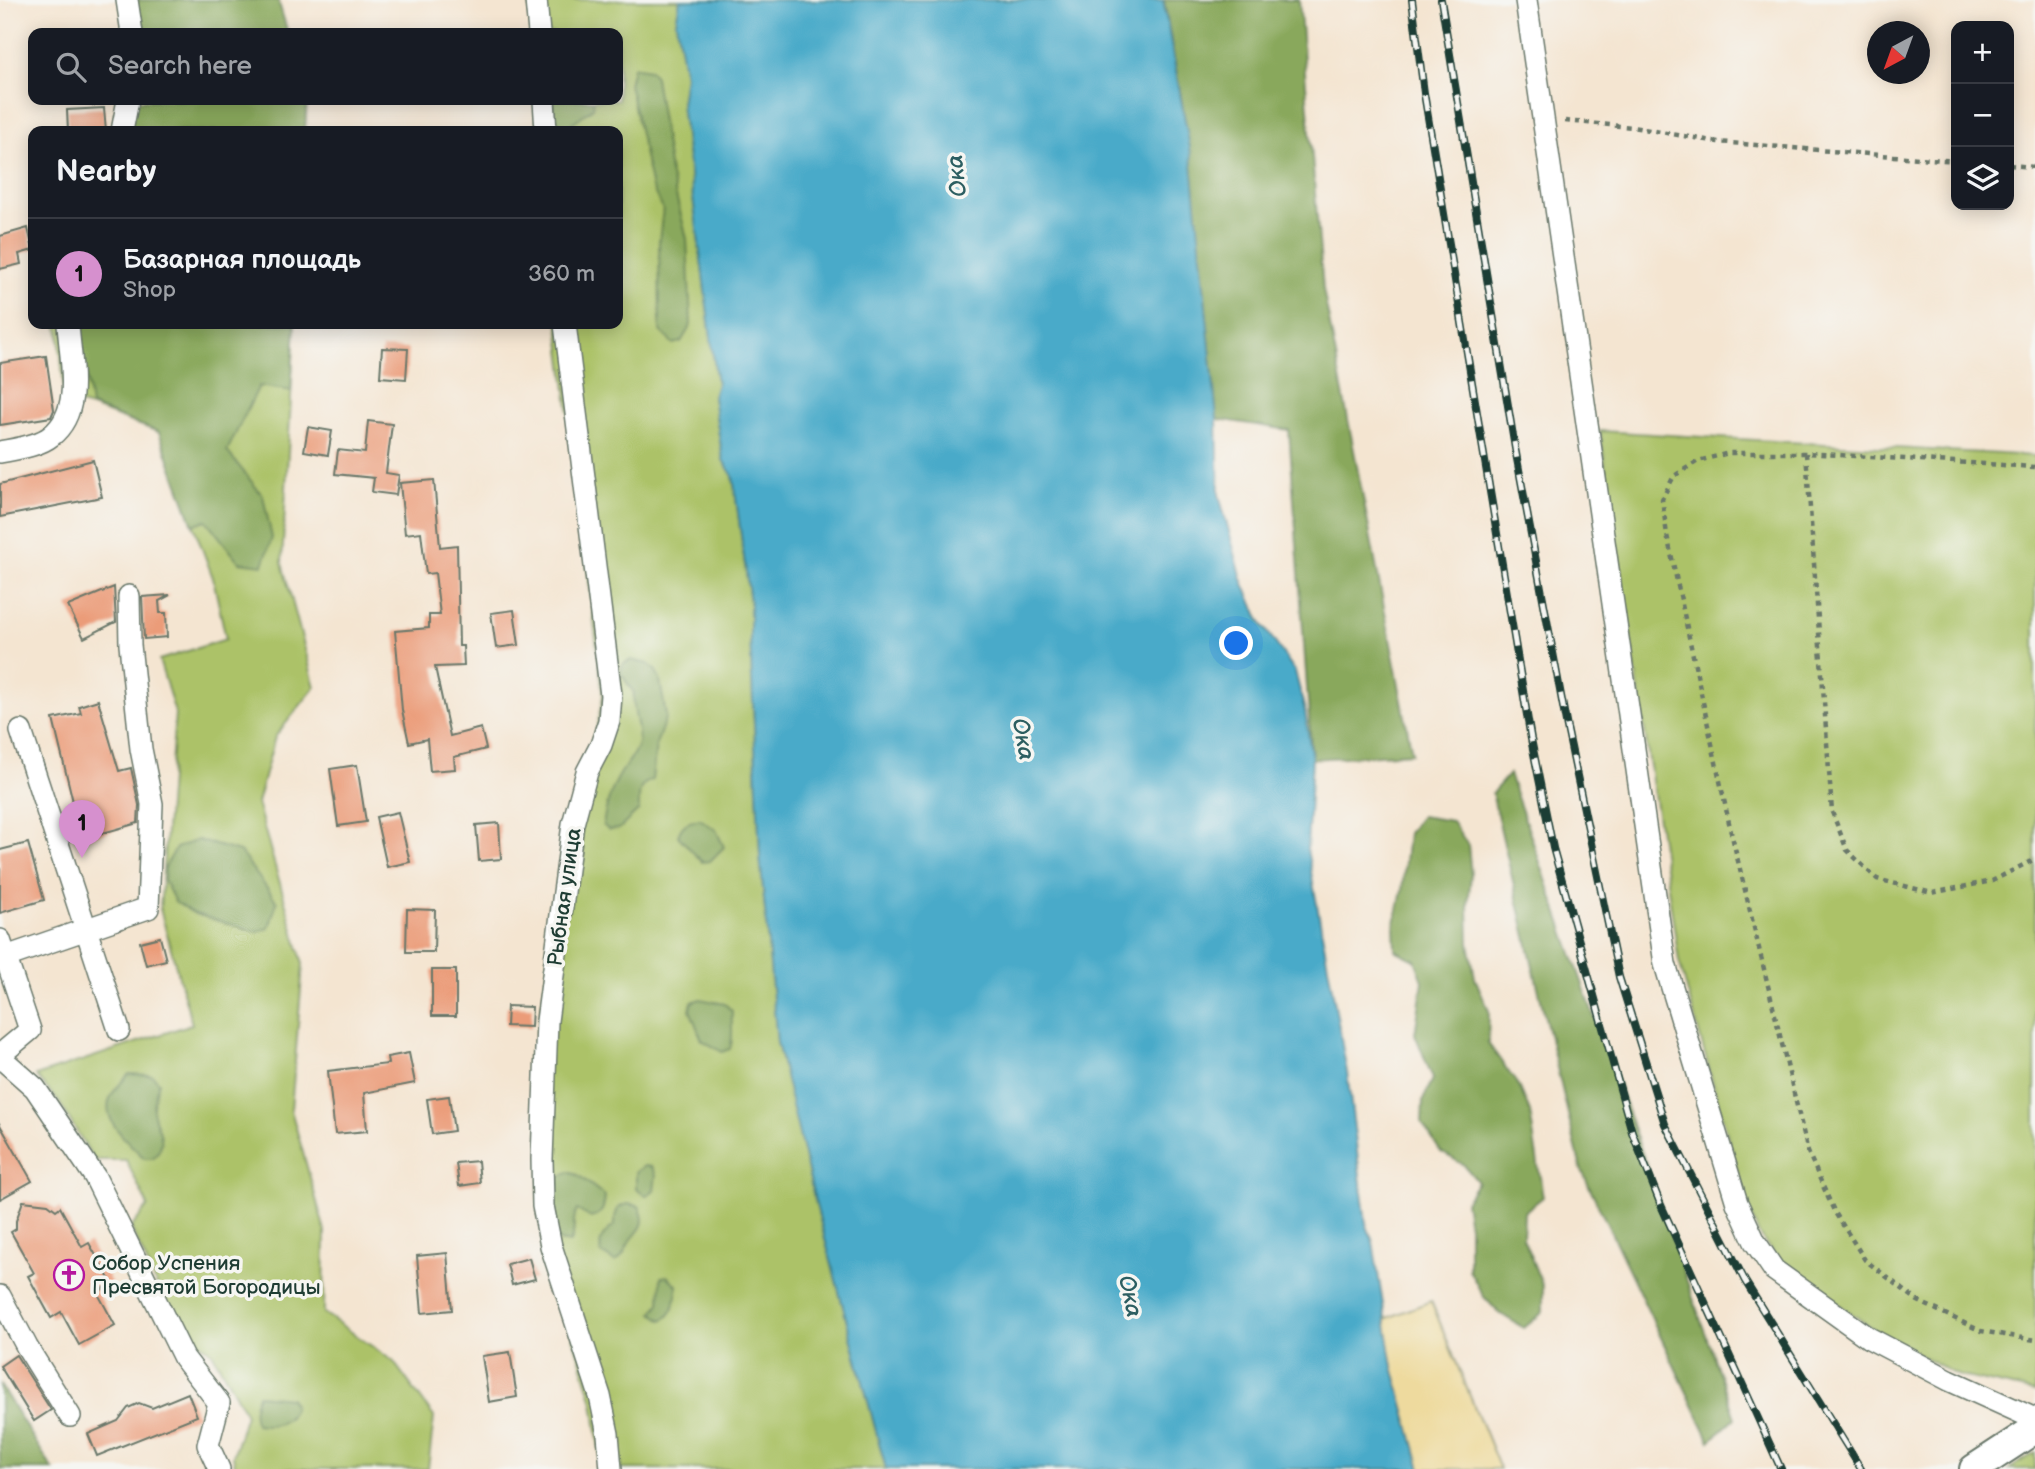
<!DOCTYPE html>
<html lang="en">
<head>
<meta charset="utf-8">
<style>
	body { margin:0; font-family:"Balsamiq Sans",sans-serif; background:#20242c; color:#f1f3f6 }
	.controls { position:absolute; right:21px; top:21px; display:grid; overflow:hidden; border-radius:14px; box-shadow:0 4px 18px #0003 }
	.controls button { width:63px; height:63px; display:grid; place-items:center; padding:0; border:0; border-bottom:2px solid #363941; background:#171b24; color:#f1f3f6; font:35px sans-serif }
	.compass { position:absolute; left:1867px; top:21px; width:63px; height:63px; border-radius:50%; background:#171b24; box-shadow:0 4px 18px #0003; rotate:221deg }
	.you { position:absolute; left:1237px; top:644px; width:24px; height:24px; margin:-18px; border:5px solid #fff; border-radius:50%; background:#1a73e8; box-shadow:0 0 0 10px #1a73e833 }
	.badge { display:grid; place-items:center; width:46px; height:46px; border-radius:50%; background:#d690ce; color:#111; font-size:23px; font-weight:700 }
	.pin { position:absolute; translate:-50% -58px; filter:drop-shadow(0 2px 4px #0008) }
	.pin::after { content:''; position:absolute; top:37px; width:24px; height:21px; background:inherit; clip-path:polygon(0 0,100% 0,50% 100%) }
	.list { margin:0; padding:0; list-style:none }
	h2 { display:flex; justify-content:space-between; align-items:center; height:91px; margin:0; padding:0 28px; font-size:30px }
	h2 small { font-size:23px; font-weight:400; color:#9ea1a6 }
	.list li { display:grid; grid-template-columns:46px 1fr auto; gap:21px; align-items:center; box-sizing:border-box; height:112px; padding:0 28px; border-top:2px solid #363941 }
	.list b { display:block; font-size:26px; white-space:nowrap }
	.list p { margin:0; font-size:23px; white-space:nowrap; color:#9ea1a6 }
	.list em { font-size:23px; font-style:normal; color:#9ea1a6 }
	.icon { flex:none; width:38px; height:38px; fill:none; stroke:currentColor; stroke-width:2; stroke-linecap:round; stroke-linejoin:round }
	.map { position:relative; flex:none; width:2035px; height:1469px; overflow:hidden }
	.search { position:absolute; background:#171b24; box-shadow:0 4px 18px #0003; left:28px; top:28px; width:595px; height:77px; display:flex; align-items:center; gap:18px; box-sizing:border-box; padding:0 24px; border-radius:14px; color:#9ea1a6; font-size:26px }
	.panel { position:absolute; background:#171b24; box-shadow:0 4px 18px #0003; left:28px; top:126px; width:595px; height:203px; border-radius:14px }
	.map>svg:first-child { display:block }
</style>
</head>
<body>
<div class="map">
<svg width="2035" height="1469" viewBox="0 0 2035 1469">
	<rect width="100%" height="100%" fill="#f6f6f2"/>
	<filter id="ink" filterUnits="userSpaceOnUse"><feTurbulence type="fractalNoise" baseFrequency=".0143" numOctaves="2"/><feDisplacementMap in="SourceGraphic" scale="14" xChannelSelector="R" yChannelSelector="G"/><feConvolveMatrix kernelMatrix="1 2 1 2 8 2 1 2 1" color-interpolation-filters="sRGB"/></filter>
	<filter id="wash" filterUnits="userSpaceOnUse"><feTurbulence type="fractalNoise" baseFrequency=".00686" numOctaves="4" result="noise"/><feDisplacementMap in="SourceGraphic" scale="28" xChannelSelector="R" yChannelSelector="G"/><feGaussianBlur stdDeviation="1.57" result="paint"/><feColorMatrix in="noise" values="0 0 0 0 0 0 0 0 0 0 0 0 0 0 0 0 0 1.4 0 .05"/><feComposite in="paint" operator="in"/></filter>
	<g filter="url(#wash)">
		<rect width="100%" height="100%" fill="#f4e5d1"/>
		<g fill="#acc267" stroke="#66804e" stroke-width="2">
			<polygon points="530,0 680,0 676,22 685,76 681,104 717,384 713,397 723,460 733,476 750,602 750,635 760,856 777,1042 815,1201 886,1469 602,1469 593,1402 547,1252 539,1020 603,696 558,324 618,324 618,131 539,131 537,100 618,100 618,33 532,33"/>
			<polygon points="58,324 295,324 282,563 315,687 275,737 257,803 303,964 291,1110 325,1231 324,1313 393,1361 434,1417 428,1469 236,1469 233,1456 246,1414 212,1352 174,1323 131,1228 148,1206 126,1160 94,1160 59,1102 36,1076 192,1024 160,909 175,713 159,660 226,639 213,578 159,432 91,407 65,400"/>
			<polygon points="1600,431 2035,456 2035,1392 1957,1375 1879,1333 1782,1264 1759,1235 1746,1202 1679,961"/>
			<polygon points="2035,1453 2035,1469 2009,1469"/>
		</g>
		<g fill="#89a85c" stroke="#547248" stroke-width="2">
			<polygon points="135,0 278,0 288,33 139,33"/>
			<polygon points="1164,0 1299,0 1323,289 1412,753 1312,759 1289,430 1217,419 1191,154"/>
			<polygon points="633,67 650,70 655,77 670,172 687,239 691,325 681,342 673,344 660,331 659,241 663,209 652,188 629,84"/>
			<polygon points="134,100 307,100 305,131 129,131"/>
			<polygon points="553,100 594,100 593,108 572,123 571,131 553,131"/>
			<polygon points="78,324 295,324 291,391 259,386 227,451 263,496 272,538 263,565 239,562 206,520 193,525 159,432 91,406"/>
			<path d="M 631,660 L 648,664 L 656,671 L 660,680 L 666,716 L 656,745 L 652,780 C 637,785 639,795 639,810 L 619,829 L 609,830 L 603,825 C 606,805 613,783 625,767 C 631,759 635,753 638,743 C 641,728 631,710 634,693 L 620,672 L 623,664 Z"/>
			<polygon points="1509,774 1735,1418 1710,1441 1581,1169 1492,793"/>
			<polygon points="1421,816 1452,821 1468,845 1471,875 1468,905 1469,943 1475,978 1489,1011 1488,1043 1520,1088 1530,1112 1543,1197 1524,1212 1523,1238 1543,1287 1543,1312 1524,1328 1499,1313 1483,1296 1469,1270 1469,1226 1465,1202 1478,1182 1464,1165 1441,1152 1422,1123 1423,1100 1433,1079 1415,1034 1423,981 1415,960 1395,950 1394,927 1402,891 1408,833"/>
			<path d="M 700,819 L 716,830 L 724,847 L 710,861 L 702,862 L 678,836 C 682,823 688,822 700,819 Z"/>
			<polygon points="198,840 240,852 277,902 269,928 257,932 195,914 175,902 164,880 165,867 176,848"/>
			<path d="M 700,999 L 725,1004 L 732,1011 C 731,1024 734,1038 730,1049 L 722,1052 L 702,1040 L 690,1010 L 692,1002 Z"/>
			<path d="M 129,1074 L 152,1075 L 159,1082 C 157,1090 152,1102 153,1110 C 155,1129 171,1140 153,1158 L 144,1158 C 129,1142 99,1120 111,1096 C 115,1088 123,1081 129,1074 Z"/>
			<polygon points="644,1166 652,1167 656,1175 654,1190 646,1196 636,1189 636,1172"/>
			<path d="M 568,1172 L 578,1175 L 605,1196 C 604,1208 603,1214 591,1218 L 577,1210 C 571,1221 577,1232 570,1243 L 559,1241 L 548,1217 L 559,1177 Z"/>
			<path d="M 627,1204 L 639,1206 C 649,1227 638,1229 629,1243 C 624,1252 624,1257 615,1262 L 601,1253 C 598,1239 604,1233 615,1225 L 615,1217 L 618,1208 Z"/>
			<path d="M 667,1276 L 677,1285 C 676,1298 676,1314 662,1320 L 653,1313 L 660,1303 L 661,1277 Z"/>
			<polygon points="0,1385 52,1468 53,1469 0,1469"/>
			<path d="M 258,1395 L 290,1398 L 294,1405 C 291,1424 273,1427 256,1424 C 252,1413 253,1406 258,1395 Z"/>
		</g>
		<polygon fill="#eeda9e" stroke="#868c69" stroke-width="2" points="1431,1301 1500,1469 1421,1469 1393,1367 1385,1319"/>
		<polygon fill="#4aaac9" stroke="#34747e" stroke-width="2" points="680,0 1163,0 1191,154 1217,419 1219,495 1242,579 1260,621 1295,671 1305,711 1312,759 1307,849 1347,1072 1366,1223 1373,1242 1393,1367 1421,1469 886,1469 815,1201 777,1042 760,856 750,635 750,602 733,476 723,460 713,397 717,384 681,104 685,76 676,22"/>
		<g id="blocks">
			<g fill="#eb9c79">
				<polygon points="104,108 106,131 68,131 67,110"/>
				<polygon points="28,228 33,250 19,254 21,264 0,269 0,236"/>
				<polygon points="382,348 408,349 406,379 380,377"/>
				<polygon points="46,356 54,410 51,417 0,425 0,363"/>
				<polygon points="368,421 392,424 386,473 399,475 396,495 372,492 374,478 335,474 338,450 365,453"/>
				<polygon points="308,427 332,431 328,455 304,451"/>
				<polygon points="93,460 102,497 0,517 0,484"/>
				<polygon points="434,480 440,547 457,545 459,646 463,646 464,666 435,667 450,736 481,728 486,749 454,757 455,769 430,771 427,739 409,743 402,710 395,631 429,628 429,615 440,615 435,573 426,574 421,532 405,534 400,483"/>
				<polygon points="114,587 116,622 84,638 68,606"/>
				<polygon points="170,595 159,601 160,613 166,613 167,637 144,639 142,597"/>
				<polygon points="514,610 519,645 496,648 491,613"/>
				<polygon points="98,700 119,771 131,768 139,805 138,823 82,839 53,719 81,713 79,706"/>
				<polygon points="357,765 366,822 338,826 330,769"/>
				<polygon points="398,812 410,862 387,867 376,817"/>
				<polygon points="499,823 501,859 479,861 476,825"/>
				<polygon points="28,843 44,900 0,913 0,850"/>
				<polygon points="407,909 435,910 434,952 406,952"/>
				<polygon points="160,937 166,960 146,965 140,942"/>
				<rect x="432" y="970" width="24" height="46"/>
				<polygon points="507,1006 532,1007 531,1027 506,1026"/>
				<polygon points="409,1053 415,1083 364,1093 367,1131 335,1134 328,1071 388,1064 387,1057"/>
				<polygon points="449,1096 454,1131 432,1134 427,1099"/>
				<polygon points="0,1125 32,1181 0,1199"/>
				<polygon points="478,1161 480,1183 459,1186 456,1163"/>
				<polygon points="23,1201 48,1204 56,1210 60,1207 82,1247 89,1243 112,1284 97,1292 115,1325 79,1345 61,1312 51,1318 28,1276 34,1273 11,1232 16,1229 16,1221"/>
				<polygon points="447,1253 452,1310 422,1313 417,1256"/>
				<polygon points="529,1258 535,1279 512,1285 507,1264"/>
				<polygon points="510,1352 517,1397 489,1402 482,1356"/>
				<polygon points="16,1355 51,1410 34,1421 0,1366"/>
				<polygon points="188,1393 197,1416 97,1456 88,1434 118,1421 128,1408 139,1403 152,1408"/>
			</g>
		</g>
	</g>
	<g filter="url(#ink)">
		<use href="#blocks" fill-opacity="0" stroke="#6a786b" stroke-width="2"/>
		<g fill="none" stroke-linecap="round" stroke-linejoin="round">
			<g stroke="#6a786b" stroke-width="24">
				<g id="minor">
					<polyline points="127,0 132,33"/>
					<polyline points="536,0 539,33"/>
					<polyline points="1526,0 1665,964 1737,1203 1755,1242 1774,1270 1869,1338 1949,1380 2035,1419"/>
					<polyline points="544,100 546,131"/>
					<polyline points="122,131 128,100"/>
					<polyline points="565,324 611,695 609,721 601,745 587,772 573,824 547,1021 542,1159 543,1206 551,1246 600,1396 608,1434 611,1469"/>
					<path d="M 0,452 C 15,449 39,446 51,436 C 84,410 70,360 68,324"/>
					<polyline points="21,731 119,1030"/>
					<polyline points="0,940 30,1030 0,1055"/>
					<polyline points="0,959 148,908 152,804 141,749 130,645 129,596"/>
					<polyline points="0,1057 35,1088 95,1177 184,1358 219,1403 208,1445 219,1469"/>
					<polyline points="0,1296 27,1347 70,1416"/>
				</g>
			</g>
			<g stroke="#6a786b" stroke-width="32">
				<polyline id="major" points="1974,1469 2035,1429"/>
			</g>
			<g stroke="#6a786b" stroke-width="4.5" stroke-dasharray="5 5" stroke-linecap="butt">
				<polyline points="1565,121 1632,127 1718,142 1956,161"/>
				<polyline points="2009,165 2035,167"/>
				<polyline points="1806,453 1832,812 1847,850 1877,879 1932,893 1992,881 2035,859"/>
				<polyline points="2035,467 1806,453 1729,453 1698,461 1674,476 1662,499 1667,535 1731,832 1808,1152 1834,1211 1865,1260 1918,1301 1981,1331 2035,1340"/>
			</g>
			<use href="#minor" stroke="#fff" stroke-width="21"/>
			<use href="#major" stroke="#fff" stroke-width="28"/>
			<g stroke="#1f3d34" stroke-width="8">
				<g id="rail">
					<polyline points="1412,0 1424,93 1531,739 1553,848 1632,1132 1660,1203 1781,1469"/>
					<polyline points="1441,0 1515,448 1567,728 1619,977 1665,1124 1745,1281 1861,1469"/>
				</g>
			</g>
			<use href="#rail" stroke="#f6f6f2" stroke-width="5" stroke-dasharray="16" stroke-linecap="butt"/>
		</g>
	</g>
	<defs>
		<g id="church-ring" transform="scale(1.575)"><circle r="9.5" fill="#f6f6f2" stroke="#b5179e" stroke-width="1.5"/><path d="M-1.2-6h2.4v3.5h3.3v2.4h-3.3V6h-2.4V-.1h-3.3v-2.4h3.3Z" fill="#b5179e"/></g>
	</defs>
	<g fill-rule="evenodd">
		<use href="#church-ring" x="69" y="1275"/>
	</g>
	<g text-anchor="middle" stroke-width="7" stroke-linejoin="round" paint-order="stroke">
		<g font-size="21" fill="#1f3d34" stroke="#f6f6f2">
			<text transform="translate(564 897) rotate(-82)" y="7">Рыбная улица</text>
		</g>
		<g font-size="21" fill="#1f3d34" stroke="#f6f6f2" text-anchor="start">
			<text x="92" y="1270">Собор Успения<tspan x="92" dy="24">Пресвятой Богородицы</tspan></text>
		</g>
		<g font-size="23" font-style="italic" fill="#2c5e61" stroke="#f6f6f2">
			<text transform="translate(956 176) rotate(-96)" y="8">Ока</text>
			<text transform="translate(1024 739) rotate(80)" y="8">Ока</text>
			<text transform="translate(1131 1296) rotate(78)" y="8">Ока</text>
		</g>
	</g>
</svg>
<div class="controls">
<button>+</button>
<button>−</button>
<button><svg class="icon" aria-label="layers" viewBox="0 0 24 24"><path d="M12 4l9 5-9 5-9-5zM3 14l9 5 9-5"/></svg></button>
</div>
<svg class="compass" viewBox="-18 -18 36 36"><path d="M0-13l5 13h-10z" fill="#e53935"/><path d="M0 13l5-13h-10z" fill="#9ea1a6"/></svg>
<div class="you"></div>
<div class="pin badge" style="left:82px;top:858px">1</div>
<div class="search"><svg class="icon" aria-label="search" viewBox="0 0 24 24"><circle cx="10" cy="10" r="6"/><path d="M15 15l6 6"/></svg>Search here</div>
<section class="panel">
<h2>Nearby<small></small></h2>
<ul class="list">
<li><span class="badge">1</span><div><b>Базарная площадь</b><p>Shop</p></div><em>360 m</em></li>
</ul>
</section>
</div>
</body>
</html>
